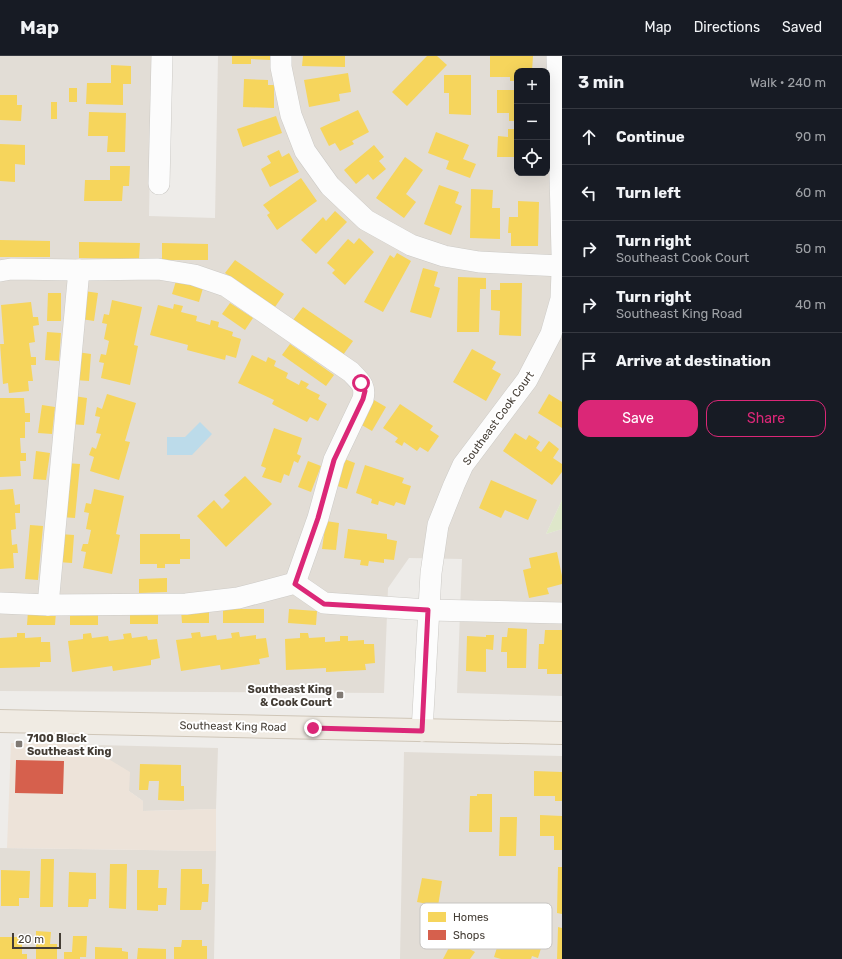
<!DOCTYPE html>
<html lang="en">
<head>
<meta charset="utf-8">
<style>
	body { margin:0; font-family:Rubik,sans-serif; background:#242831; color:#f1f3f6 }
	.controls { position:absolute; right:12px; top:12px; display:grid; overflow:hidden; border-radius:8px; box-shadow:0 4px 16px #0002 }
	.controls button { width:36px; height:36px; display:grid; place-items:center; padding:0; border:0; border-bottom:1px solid #363941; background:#171b24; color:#f1f3f6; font:20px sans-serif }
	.scale { position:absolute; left:12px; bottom:10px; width:49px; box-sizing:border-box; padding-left:4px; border:2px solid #443d35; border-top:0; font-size:11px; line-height:14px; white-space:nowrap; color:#443d35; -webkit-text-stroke:3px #fff; paint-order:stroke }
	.stop { position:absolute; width:12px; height:12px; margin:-9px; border:3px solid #db2777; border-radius:50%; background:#fff }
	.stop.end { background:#db2777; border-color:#fff; box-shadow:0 1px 4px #0008 }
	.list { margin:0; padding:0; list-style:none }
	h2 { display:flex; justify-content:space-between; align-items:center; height:52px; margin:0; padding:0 16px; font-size:17px }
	h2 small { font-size:13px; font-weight:400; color:#9ea1a6 }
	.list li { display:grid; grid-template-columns:26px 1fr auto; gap:12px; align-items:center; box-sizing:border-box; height:56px; padding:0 16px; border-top:1px solid #363941 }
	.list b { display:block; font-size:15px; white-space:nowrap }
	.list p { margin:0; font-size:13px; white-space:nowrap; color:#9ea1a6 }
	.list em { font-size:13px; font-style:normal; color:#9ea1a6 }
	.actions { display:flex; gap:8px; padding:12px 16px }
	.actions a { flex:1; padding:9px 0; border:1px solid #db2777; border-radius:12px; text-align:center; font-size:14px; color:#db2777 }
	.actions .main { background:#db2777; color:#fff }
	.icon { flex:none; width:22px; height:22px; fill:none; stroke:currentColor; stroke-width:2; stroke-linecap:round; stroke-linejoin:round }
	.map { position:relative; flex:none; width:562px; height:903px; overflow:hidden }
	header { display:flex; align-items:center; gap:24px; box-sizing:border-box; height:56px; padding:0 20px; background:#171b24; border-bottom:1px solid #363941 }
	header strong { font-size:19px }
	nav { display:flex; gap:22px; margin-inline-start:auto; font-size:14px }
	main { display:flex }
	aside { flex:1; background:#171b24 }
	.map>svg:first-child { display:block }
</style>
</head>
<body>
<header>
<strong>Map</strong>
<nav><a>Map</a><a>Directions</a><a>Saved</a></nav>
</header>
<main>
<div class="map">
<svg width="562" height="903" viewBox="0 0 562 903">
	<rect width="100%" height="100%" fill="#eeece9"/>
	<g fill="#e2ddd6" fill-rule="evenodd">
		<path d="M 0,0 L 152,0 L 149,160 L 215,162 L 218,0 L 562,0 L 562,444 L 546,478 L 562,473 L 562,640 L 457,637 L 462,503 L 409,502 L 388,532 L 384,637 L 0,635 ZM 517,15 L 547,15 L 547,117 L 517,117 Z"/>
		<polygon points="97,689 218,692 216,753 143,755 143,745 129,735 97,696"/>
		<polygon points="404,696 562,700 562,903 400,903"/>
		<polygon points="0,792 216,795 214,903 0,903"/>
	</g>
	<polygon fill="#ede3d9" points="11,687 97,689 97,696 130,716 129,735 143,745 143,755 216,753 216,795 7,792"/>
	<polygon fill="#dee7ca" points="562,444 562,473 546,478"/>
	<polygon fill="#bcdbea" points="200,366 212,378 192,399 167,399 167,381 185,381"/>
	<g fill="#f6d55c">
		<polygon points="232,0 270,0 270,4 251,3 251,8 232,8"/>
		<polygon points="303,0 345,0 345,11 302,10"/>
		<polygon points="427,0 437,0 447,9 407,50 392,36"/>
		<polygon points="490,0 533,0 532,15 517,15 517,25 510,25 510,21 490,21"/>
		<polygon points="111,9 131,10 131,28 123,28 123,49 86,48 87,27 111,27"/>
		<polygon points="348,17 351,36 339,38 340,45 309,51 304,24"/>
		<polygon points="444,19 471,19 471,59 449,58 449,37 444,37"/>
		<polygon points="244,23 268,24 268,29 274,29 274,52 243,51"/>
		<rect x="69" y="32" width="8" height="14"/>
		<polygon points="497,34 517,34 517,65 509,65 509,57 497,57"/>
		<polygon points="0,39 17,39 17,49 22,49 21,65 0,64"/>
		<rect x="51" y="46" width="6" height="17"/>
		<polygon points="358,54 369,76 352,85 354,88 340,95 335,87 329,90 320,72"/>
		<polygon points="89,56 126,57 125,96 107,96 108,80 88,80"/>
		<polygon points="276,60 282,77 243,91 237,73"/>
		<polygon points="508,73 517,73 517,101 497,101 498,80 508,81"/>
		<polygon points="436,76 469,89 463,103 476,108 470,122 446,113 449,105 428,97"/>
		<polygon points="0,88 25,89 25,109 15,108 15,126 0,125"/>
		<polygon points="374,89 384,101 379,105 386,113 373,124 368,118 356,128 344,114"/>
		<polygon points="279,94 282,101 289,97 299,116 270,131 261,113 271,107 267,100"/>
		<polygon points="405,101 423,114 406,138 416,146 404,162 376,142"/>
		<polygon points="110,110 130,110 129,130 123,130 122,145 84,145 85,124 110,124"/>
		<polygon points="301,122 317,145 277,174 267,159 270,157 263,149"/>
		<polygon points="439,129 459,136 455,147 462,150 451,179 424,168"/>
		<polygon points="471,133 493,134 492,152 500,152 500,183 470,182"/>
		<polygon points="518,145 539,146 538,190 511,190 511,177 508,177 509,161 518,161"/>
		<polygon points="335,155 347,166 316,198 301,184 323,161 326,165"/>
		<polygon points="359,182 374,196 345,229 332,217 335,214 327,207 348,183 354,188"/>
		<polygon points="0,184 50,185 50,201 0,201"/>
		<polygon points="79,186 140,187 139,203 79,202"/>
		<polygon points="162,187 208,188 208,204 162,204"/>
		<polygon points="397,197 411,205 383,256 364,246 390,199 394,202"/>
		<polygon points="235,204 284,238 275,251 225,217"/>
		<polygon points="423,212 438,216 434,230 440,232 431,262 410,256"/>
		<polygon points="458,221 486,222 486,233 480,233 479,276 457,276"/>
		<polygon points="176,225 203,232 199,246 172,238"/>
		<polygon points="500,227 522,227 521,280 499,279 500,255 491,254 491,234 500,234"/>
		<polygon points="84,235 98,237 94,265 81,263"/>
		<polygon points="48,237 61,237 61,265 47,265"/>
		<polygon points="112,244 142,251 134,289 138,290 130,329 101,322 104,307 99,306 101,298 106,299 109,285 104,283 107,268 102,267 104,258 109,259"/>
		<polygon points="31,246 33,261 38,261 39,269 33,270 35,286 29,287 31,301 36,301 36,309 31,309 33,325 28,325 29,335 9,337 8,327 3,328 0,288 4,288 1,249"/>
		<polygon points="230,247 253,262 245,274 222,258"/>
		<polygon points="174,248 183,250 181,256 197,260 196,265 210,269 211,264 219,266 218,271 233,276 232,280 241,283 236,302 226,299 225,304 187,294 188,289 150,279 158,249 173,253"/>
		<polygon points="303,251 353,285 343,299 293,264"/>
		<polygon points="47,276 61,277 59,305 45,304"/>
		<polygon points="290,288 334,319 326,330 282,299"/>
		<polygon points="472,293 496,306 492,313 501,318 486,345 453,326"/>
		<polygon points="77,296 91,298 89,325 75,324"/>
		<polygon points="252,299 266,306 268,301 276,305 274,310 288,317 286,322 299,329 301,324 309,328 306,332 320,339 318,343 327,348 318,365 310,361 307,366 272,348 274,344 238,327"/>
		<polygon points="107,338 136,347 125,385 130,386 119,424 90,415 94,401 89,399 92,391 96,393 101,378 96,377 100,361 95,360 97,351 102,353"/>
		<polygon points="549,338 562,346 562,372 538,357"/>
		<polygon points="74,340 87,342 84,369 70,368"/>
		<polygon points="0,342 24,342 25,357 30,357 30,366 25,366 25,382 20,382 21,397 26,397 26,405 20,405 21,420 0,421"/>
		<polygon points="374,344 386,351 372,375 360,368"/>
		<polygon points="400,348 433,370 430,374 439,380 428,396 420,391 417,395 404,386 402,390 395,386 398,382 383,372"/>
		<polygon points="42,349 55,351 52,378 38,377"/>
		<polygon points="274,372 302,382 297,398 301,400 298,407 294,405 289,420 284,418 281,427 262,421 266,412 261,410"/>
		<polygon points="515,377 526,384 529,379 540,386 536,392 541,396 549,385 559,393 553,402 562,408 562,416 552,429 503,395"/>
		<polygon points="36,395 50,397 46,424 33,423"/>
		<polygon points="342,402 355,407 347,433 334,429"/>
		<polygon points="308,405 321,410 311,436 298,431"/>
		<polygon points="66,407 80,408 75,462 61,461"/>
		<polygon points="365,409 404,422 402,427 411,430 405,449 396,446 394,450 379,445 378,449 371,447 372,443 356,437"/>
		<polygon points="245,420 272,448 226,491 197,460 214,444 222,453 230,445 224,439"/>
		<polygon points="491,424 537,444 528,464 505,454 501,462 479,452"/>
		<polygon points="13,433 15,449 20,448 20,457 15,457 16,473 11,474 12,489 17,488 18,497 13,497 14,512 0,513 0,434"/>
		<polygon points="94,433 124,440 116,478 120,479 112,518 83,512 86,496 81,495 83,488 88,488 91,474 86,473 89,457 84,456 86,447 91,448"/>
		<polygon points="326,465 339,467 336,494 322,493"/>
		<polygon points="30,469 43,470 38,524 25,523"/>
		<polygon points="348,473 387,478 387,483 397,485 394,504 384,503 384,507 369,505 368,510 360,509 361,504 344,502"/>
		<polygon points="60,478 74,479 72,507 58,506"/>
		<polygon points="140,478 180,478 180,483 190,483 190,503 180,503 180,508 165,508 165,512 157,512 157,508 140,508"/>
		<polygon points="557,496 562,520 562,528 547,532 549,538 529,542 523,514 531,512 529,502"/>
		<polygon points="167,522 167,536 139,537 139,523"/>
		<polygon points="209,553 209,567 182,567 181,554"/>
		<rect x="223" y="553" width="41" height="14"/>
		<polygon points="289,553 317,555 316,569 288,567"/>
		<rect x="130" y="554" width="28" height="14"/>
		<polygon points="28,555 56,556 55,569 27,569"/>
		<rect x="70" y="555" width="28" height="14"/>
		<polygon points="508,572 527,573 526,612 507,612 507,596 501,596 502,581 507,581"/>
		<polygon points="545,574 562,574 562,618 547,618 547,613 538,613 539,588 544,588"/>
		<polygon points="200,576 201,581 216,579 217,584 232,582 231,577 239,576 240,581 256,579 256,583 266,582 269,601 259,603 260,608 221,614 220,609 181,615 176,584 192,582 191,577"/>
		<polygon points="17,577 25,577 25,582 41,581 41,586 50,586 51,606 40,606 40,611 0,612 0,582 17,581"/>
		<polygon points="91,577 92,582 108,580 109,585 124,583 123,578 131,577 132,582 147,580 148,584 157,583 160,602 151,604 151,609 113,615 112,610 72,616 68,585 83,583 83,578"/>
		<polygon points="300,577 308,577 309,582 325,581 325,586 340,585 340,580 348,580 348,585 364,584 364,588 374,588 375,607 365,608 366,614 326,616 326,612 286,614 285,583 300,582"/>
		<polygon points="486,579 494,579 493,594 486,593 486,616 466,615 467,580 486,581"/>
		<polygon points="140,708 181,709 181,730 184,730 184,745 158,744 159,725 149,725 148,734 139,734"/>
		<polygon points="534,715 562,716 562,745 555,745 555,740 534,740"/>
		<polygon points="477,738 492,738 492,776 469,776 470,740 477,740"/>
		<polygon points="540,759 562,760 562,794 554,794 554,780 540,780"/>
		<polygon points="500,761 517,761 516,800 499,800"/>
		<polygon points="41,803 54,803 53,851 40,851"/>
		<polygon points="110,808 127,808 126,853 109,852"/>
		<polygon points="558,811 562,811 562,858 557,857"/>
		<polygon points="181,813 202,813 202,828 209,828 208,846 202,846 201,854 180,854"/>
		<polygon points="1,814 30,815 29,842 19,842 19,850 1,850"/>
		<polygon points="137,814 159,814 158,832 167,832 166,849 158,849 158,855 137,854"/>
		<polygon points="69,816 96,817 96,843 89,843 88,851 68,851"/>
		<polygon points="422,822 442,825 438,850 417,846"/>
		<polygon points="558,871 562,872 562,903 557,903"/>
		<polygon points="36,875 51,876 50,888 57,888 57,903 36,903"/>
		<polygon points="502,876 542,889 538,902 532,900 531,903 501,903 494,901"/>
		<polygon points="73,880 87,880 86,901 80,901 80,903 64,903 64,896 72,896"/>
		<polygon points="0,881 22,881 22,898 27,898 27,903 0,903"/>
		<polygon points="182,884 202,884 202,890 207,890 207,903 174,903 174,891 181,891"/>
		<polygon points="453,884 475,896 470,903 443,903"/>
		<polygon points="95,891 122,892 122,895 128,896 128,903 95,903"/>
		<polygon points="138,892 166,893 166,903 137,903"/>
	</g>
	<polygon fill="#d6604d" points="16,704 64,705 63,738 15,737"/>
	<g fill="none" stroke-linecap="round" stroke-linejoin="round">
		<g stroke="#cccac6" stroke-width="22">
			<g id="minor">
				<polyline points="281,0 281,11 291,59 305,95 330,130 366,164 411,189 444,200 479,206 562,210"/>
				<polyline points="557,0 562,197"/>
				<polyline points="159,128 162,0"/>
				<path d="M 0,215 L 11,213 L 79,214 L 158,213 L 194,219 L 226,230 L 351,316 C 360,326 366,329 363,343 L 334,404 L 318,462 L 295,527"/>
				<polyline points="0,547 48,549 186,548 238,542 295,527 324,547 428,554 562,557"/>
				<polyline points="48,549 79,214"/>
				<polyline points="422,675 431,517 438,469 454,429 463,409 527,324 551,278 561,243 562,216"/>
			</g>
		</g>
		<g stroke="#cfc6b8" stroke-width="24">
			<polyline id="major" points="0,665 562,677"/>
		</g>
		<use href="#minor" stroke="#fcfcfc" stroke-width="21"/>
		<use href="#major" stroke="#f0ebe3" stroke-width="22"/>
	</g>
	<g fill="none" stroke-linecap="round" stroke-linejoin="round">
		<polyline stroke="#db2777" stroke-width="5" points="313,672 422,675 428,554 324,548 295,528 318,462 334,404 363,343 365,335 361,327"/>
	</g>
	<g fill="#807a74" stroke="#fff" stroke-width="1.5">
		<rect x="336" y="635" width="8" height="8" rx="2"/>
		<rect x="15" y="684" width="8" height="8" rx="2"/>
	</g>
	<g text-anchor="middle" stroke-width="4" stroke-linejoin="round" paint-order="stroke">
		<g font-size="11" fill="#443d35" stroke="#fff">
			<text transform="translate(498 362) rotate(-54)" y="4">Southeast Cook Court</text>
			<text transform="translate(233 670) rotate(1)" y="4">Southeast King Road</text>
		</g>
		<g font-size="11" font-weight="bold" fill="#443d35" stroke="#fff" text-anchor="end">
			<text x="332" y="637">Southeast King<tspan x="332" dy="13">&amp; Cook Court</tspan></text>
			<text x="27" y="686" text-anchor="start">7100 Block<tspan x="27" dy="13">Southeast King</tspan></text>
		</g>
	</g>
	<rect x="420" y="847" width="132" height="46" rx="6" fill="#fff" stroke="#c7c5c2" stroke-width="1"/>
	<rect x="428" y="856" width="18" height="10" fill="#f6d55c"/>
	<rect x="428" y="874" width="18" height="10" fill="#d6604d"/>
	<g font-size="11" fill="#443d35">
		<text x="453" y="865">Homes</text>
		<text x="453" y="883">Shops</text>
	</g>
</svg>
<div class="controls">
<button>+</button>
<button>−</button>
<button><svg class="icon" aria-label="locate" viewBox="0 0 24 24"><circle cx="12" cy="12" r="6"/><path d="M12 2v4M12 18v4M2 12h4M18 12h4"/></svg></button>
</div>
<div class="scale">20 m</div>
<div class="stop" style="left:361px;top:327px"></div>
<div class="stop end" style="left:313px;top:672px"></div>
</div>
<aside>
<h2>3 min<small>Walk · 240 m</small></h2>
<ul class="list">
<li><svg class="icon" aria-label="ahead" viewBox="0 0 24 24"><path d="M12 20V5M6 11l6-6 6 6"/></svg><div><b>Continue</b></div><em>90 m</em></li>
<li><svg class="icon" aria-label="left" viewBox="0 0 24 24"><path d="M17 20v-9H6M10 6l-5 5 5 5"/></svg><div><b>Turn left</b></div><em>60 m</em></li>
<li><svg class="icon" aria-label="right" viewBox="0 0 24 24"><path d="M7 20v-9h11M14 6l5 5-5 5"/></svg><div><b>Turn right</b><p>Southeast Cook Court</p></div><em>50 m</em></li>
<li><svg class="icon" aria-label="right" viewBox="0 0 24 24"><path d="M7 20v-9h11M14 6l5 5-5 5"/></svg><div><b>Turn right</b><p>Southeast King Road</p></div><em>40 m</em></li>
<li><svg class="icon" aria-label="arrive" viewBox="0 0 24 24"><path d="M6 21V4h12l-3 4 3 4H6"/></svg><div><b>Arrive at destination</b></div></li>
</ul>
<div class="actions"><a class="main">Save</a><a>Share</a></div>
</aside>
</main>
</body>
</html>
